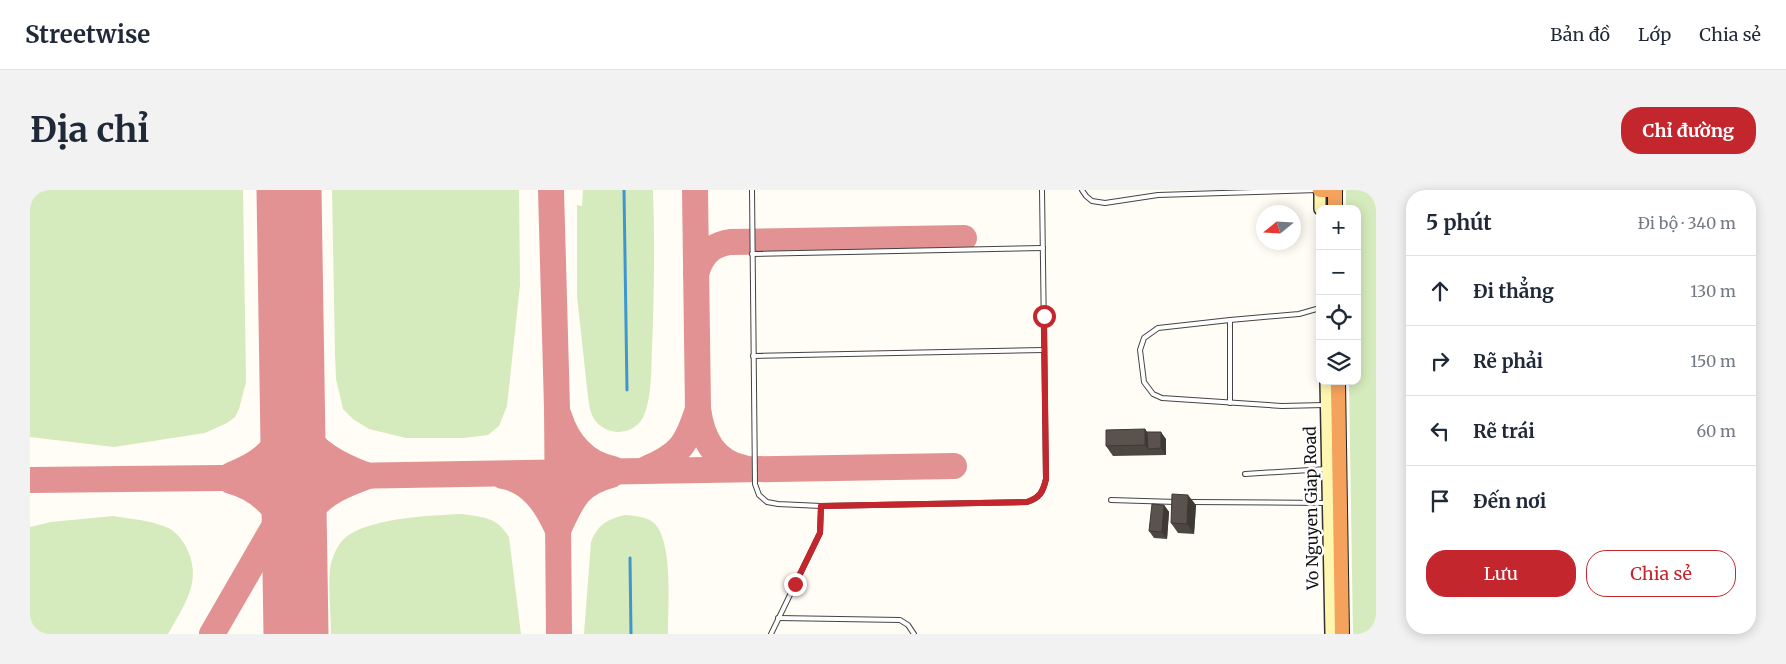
<!DOCTYPE html>
<html lang="vi">
<head>
<meta charset="utf-8">
<style>
	body { margin:0; font-family:Merriweather,serif; background:#f2f2f3; color:#1f2937 }
	.controls { position:absolute; right:15px; top:15px; display:grid; overflow:hidden; border-radius:10px; box-shadow:0 2px 12px #0003 }
	.controls button { width:45px; height:45px; display:grid; place-items:center; padding:0; border:0; border-bottom:1px solid #e0e1e3; background:#fff; color:#1f2937; font:25px sans-serif }
	.compass { position:absolute; left:1226px; top:15px; width:45px; height:45px; border-radius:50%; background:#fff; box-shadow:0 2px 12px #0003; rotate:252deg }
	.stop { position:absolute; width:15px; height:15px; margin:-11px; border:4px solid #c4262e; border-radius:50%; background:#fff }
	.stop.end { background:#c4262e; border-color:#fff; box-shadow:0 1px 5px #0008 }
	.list { margin:0; padding:0; list-style:none }
	h2 { display:flex; justify-content:space-between; align-items:center; height:65px; margin:0; padding:0 20px; font-size:21px }
	h2 small { font-size:16px; font-weight:400; color:#747a83 }
	.list li { display:grid; grid-template-columns:32px 1fr auto; gap:15px; align-items:center; box-sizing:border-box; height:70px; padding:0 20px; border-top:1px solid #e0e1e3 }
	.list b { display:block; font-size:19px; white-space:nowrap }
	.list em { font-size:16px; font-style:normal; color:#747a83 }
	.actions { display:flex; gap:10px; padding:15px 20px }
	.actions a { flex:1; padding:11px 0; border:1px solid #c4262e; border-radius:20px; text-align:center; font-size:18px; color:#c4262e }
	.actions .main { background:#c4262e; color:#fff }
	.icon { flex:none; width:28px; height:28px; fill:none; stroke:currentColor; stroke-width:2; stroke-linecap:round; stroke-linejoin:round }
	.map { position:relative; flex:none; width:1346px; height:444px; overflow:hidden; border-radius:20px }
	header { display:flex; align-items:center; gap:30px; box-sizing:border-box; height:70px; padding:0 25px; background:#fff; border-bottom:1px solid #e0e1e3 }
	header strong { font-size:24px }
	nav { display:flex; gap:28px; margin-inline-start:auto; font-size:18px }
	.intro { display:flex; align-items:center; justify-content:space-between; box-sizing:border-box; height:120px; padding:0 30px }
	h1 { margin:0; font-size:35px }
	.button { padding:12px 22px; border-radius:20px; background:#c4262e; color:#fff; font-size:18px; font-weight:700 }
	main { display:flex; gap:30px; padding:0 30px }
	aside { flex:1; background:#fff; border-radius:20px; box-shadow:0 2px 12px #0003 }
	.map>svg:first-child { display:block }
</style>
</head>
<body>
<header>
<strong>Streetwise</strong>
<nav><a>Bản đồ</a><a>Lớp</a><a>Chia sẻ</a></nav>
</header>
<div class="intro"><h1>Địa chỉ</h1><a class="button">Chỉ đường</a></div>
<main>
<div class="map">
<svg width="1346" height="444" viewBox="0 0 1346 444">
	<rect width="100%" height="100%" fill="#fffdf5"/>
	<g fill="#d5ebbd">
		<polygon points="0,0 213,0 216,192 209,219 205,227 197,233 175,243 84,257 0,247"/>
		<polygon points="302,0 489,0 490,95 477,216 469,236 458,245 434,248 376,248 339,239 323,229 313,219 306,189 305,164"/>
		<path d="M 553,0 L 623,0 C 625,53 624,106 622,159 C 621,180 622,203 615,223 C 607,246 577,248 564,229 C 560,222 559,214 558,207 L 547,106 L 547,15 L 552,16 Z"/>
		<polygon points="1316,0 1346,0 1346,444 1323,444 1319,191 1327,191 1327,19 1316,19"/>
		<path d="M 433,324 C 454,328 466,326 479,347 L 491,444 L 301,444 C 301,423 298,400 300,379 C 301,370 306,358 312,351 C 332,328 403,325 433,324 Z"/>
		<path d="M 595,325 C 605,326 617,326 625,334 C 643,353 638,417 638,444 L 554,444 L 561,352 C 568,334 578,329 595,325 Z"/>
		<path d="M 83,326 C 100,329 120,330 136,337 C 144,340 151,348 155,355 C 174,389 155,414 138,444 L 0,444 L 0,337 L 21,332 Z"/>
	</g>
	<g fill="none" stroke-linecap="round" stroke-linejoin="round">
		<g stroke="#3f96cf" stroke-width="3">
			<polyline points="594,0 597,200"/>
			<polyline points="600,368 601,444"/>
		</g>
		<g stroke="#e29292" stroke-width="26">
			<polyline points="521,0 527,218 529,444"/>
			<path d="M 665,0 L 668,219 C 672,248 684,272 714,278"/>
			<path d="M 666,84 C 671,66 680,55 700,52 L 934,48"/>
			<path d="M 529,226 C 537,252 555,274 583,279"/>
			<path d="M 616,279 C 650,265 657,254 668,219"/>
			<path d="M 201,285 C 242,269 251,253 262,212"/>
			<path d="M 473,286 C 501,291 516,314 527,338"/>
			<polyline points="0,290 191,288 924,276"/>
			<path d="M 201,291 C 234,300 248,322 265,349 C 270,340 274,330 280,321 C 295,302 316,294 338,286 C 311,276 282,262 269,235 C 266,228 265,220 262,212"/>
			<path d="M 529,338 C 543,308 548,294 581,285"/>
			<polyline points="182,444 242,340 251,328 263,317"/>
		</g>
		<polyline stroke="#e29292" stroke-width="65" points="259,0 266,444"/>
		<g stroke="#444" stroke-width="6">
			<g id="lane">
				<path d="M 722,0 L 725,294 L 729,305 L 737,312 L 748,314 L 791,316 L 997,312 C 1010,308 1013,302 1016,289 L 1012,0"/>
				<polyline points="1052,0 1056,6 1062,11 1075,13 1128,5 1288,0"/>
				<polyline points="722,64 1013,58"/>
				<polyline points="1290,118 1269,124 1200,130 1128,138 1114,148 1110,160 1114,192 1123,204 1132,208 1252,216 1294,215"/>
				<polyline points="1200,130 1200,213"/>
				<polyline points="723,166 1014,160"/>
				<polyline points="1215,284 1296,279"/>
				<polyline points="1081,310 1146,312"/>
				<polyline points="1161,312 1296,313"/>
				<polyline points="748,428 870,430 878,435 884,444"/>
				<polyline points="741,444 790,343 791,316"/>
			</g>
		</g>
		<g stroke="#333" stroke-width="14">
			<g id="secondary">
				<polyline points="1290,0 1290,19"/>
				<polyline points="1296,191 1301,444"/>
			</g>
		</g>
		<g stroke="#222" stroke-width="16">
			<g id="highway">
				<polyline points="1290,0 1303,0"/>
				<polyline points="1305,0 1305,19"/>
				<polyline points="1308,191 1312,444"/>
			</g>
		</g>
		<use href="#lane" stroke="#fff" stroke-width="4"/>
		<use href="#secondary" stroke="#fff6b0" stroke-width="11"/>
		<use href="#highway" stroke="#f5a25d" stroke-width="14"/>
	</g>
	<g fill="#4d4742">
		<polygon points="1115,239 1117,242 1136,249 1136,265 1083,266 1076,256"/>
		<polygon points="1134,315 1139,322 1137,349 1124,348 1119,341"/>
		<polygon points="1166,315 1164,344 1148,343 1141,333"/>
	</g>
	<g fill="#3f3936">
		<polygon points="1115,239 1122,249 1118,259 1115,255"/>
		<polygon points="1131,242 1136,249 1136,265 1131,258"/>
		<polygon points="1158,305 1166,315 1164,344 1157,334"/>
		<polygon points="1134,315 1139,322 1137,349 1132,342"/>
	</g>
	<g fill="#5a524d" stroke="#3f3936">
		<polygon points="1115,239 1115,255 1076,256 1076,240"/>
		<polygon points="1117,242 1131,242 1131,258 1118,259"/>
		<polygon points="1142,304 1158,305 1157,334 1141,333"/>
		<polygon points="1122,314 1134,315 1132,342 1119,341"/>
	</g>
	<g fill="none" stroke-linecap="round" stroke-linejoin="round">
		<path stroke="#c4262e" stroke-width="6" d="M 765,394 L 790,343 L 791,316 L 997,312 C 1010,307 1013,302 1016,289 L 1014,126"/>
	</g>
	<g text-anchor="middle" stroke-width="5" stroke-linejoin="round" paint-order="stroke">
		<g font-size="16" fill="#111" stroke="#fff">
			<text transform="translate(1281 318) rotate(-91)" y="6">Vo Nguyen Giap Road</text>
		</g>
	</g>
</svg>
<div class="controls">
<button>+</button>
<button>−</button>
<button><svg class="icon" aria-label="locate" viewBox="0 0 24 24"><circle cx="12" cy="12" r="6"/><path d="M12 2v4M12 18v4M2 12h4M18 12h4"/></svg></button>
<button><svg class="icon" aria-label="layers" viewBox="0 0 24 24"><path d="M12 4l9 5-9 5-9-5zM3 14l9 5 9-5"/></svg></button>
</div>
<svg class="compass" viewBox="-18 -18 36 36"><path d="M0-13l5 13h-10z" fill="#e53935"/><path d="M0 13l5-13h-10z" fill="#747a83"/></svg>
<div class="stop" style="left:1014px;top:126px"></div>
<div class="stop end" style="left:765px;top:394px"></div>
</div>
<aside>
<h2>5 phút<small>Đi bộ · 340 m</small></h2>
<ul class="list">
<li><svg class="icon" aria-label="ahead" viewBox="0 0 24 24"><path d="M12 20V5M6 11l6-6 6 6"/></svg><div><b>Đi thẳng</b></div><em>130 m</em></li>
<li><svg class="icon" aria-label="right" viewBox="0 0 24 24"><path d="M7 20v-9h11M14 6l5 5-5 5"/></svg><div><b>Rẽ phải</b></div><em>150 m</em></li>
<li><svg class="icon" aria-label="left" viewBox="0 0 24 24"><path d="M17 20v-9H6M10 6l-5 5 5 5"/></svg><div><b>Rẽ trái</b></div><em>60 m</em></li>
<li><svg class="icon" aria-label="arrive" viewBox="0 0 24 24"><path d="M6 21V4h12l-3 4 3 4H6"/></svg><div><b>Đến nơi</b></div></li>
</ul>
<div class="actions"><a class="main">Lưu</a><a>Chia sẻ</a></div>
</aside>
</main>
</body>
</html>
